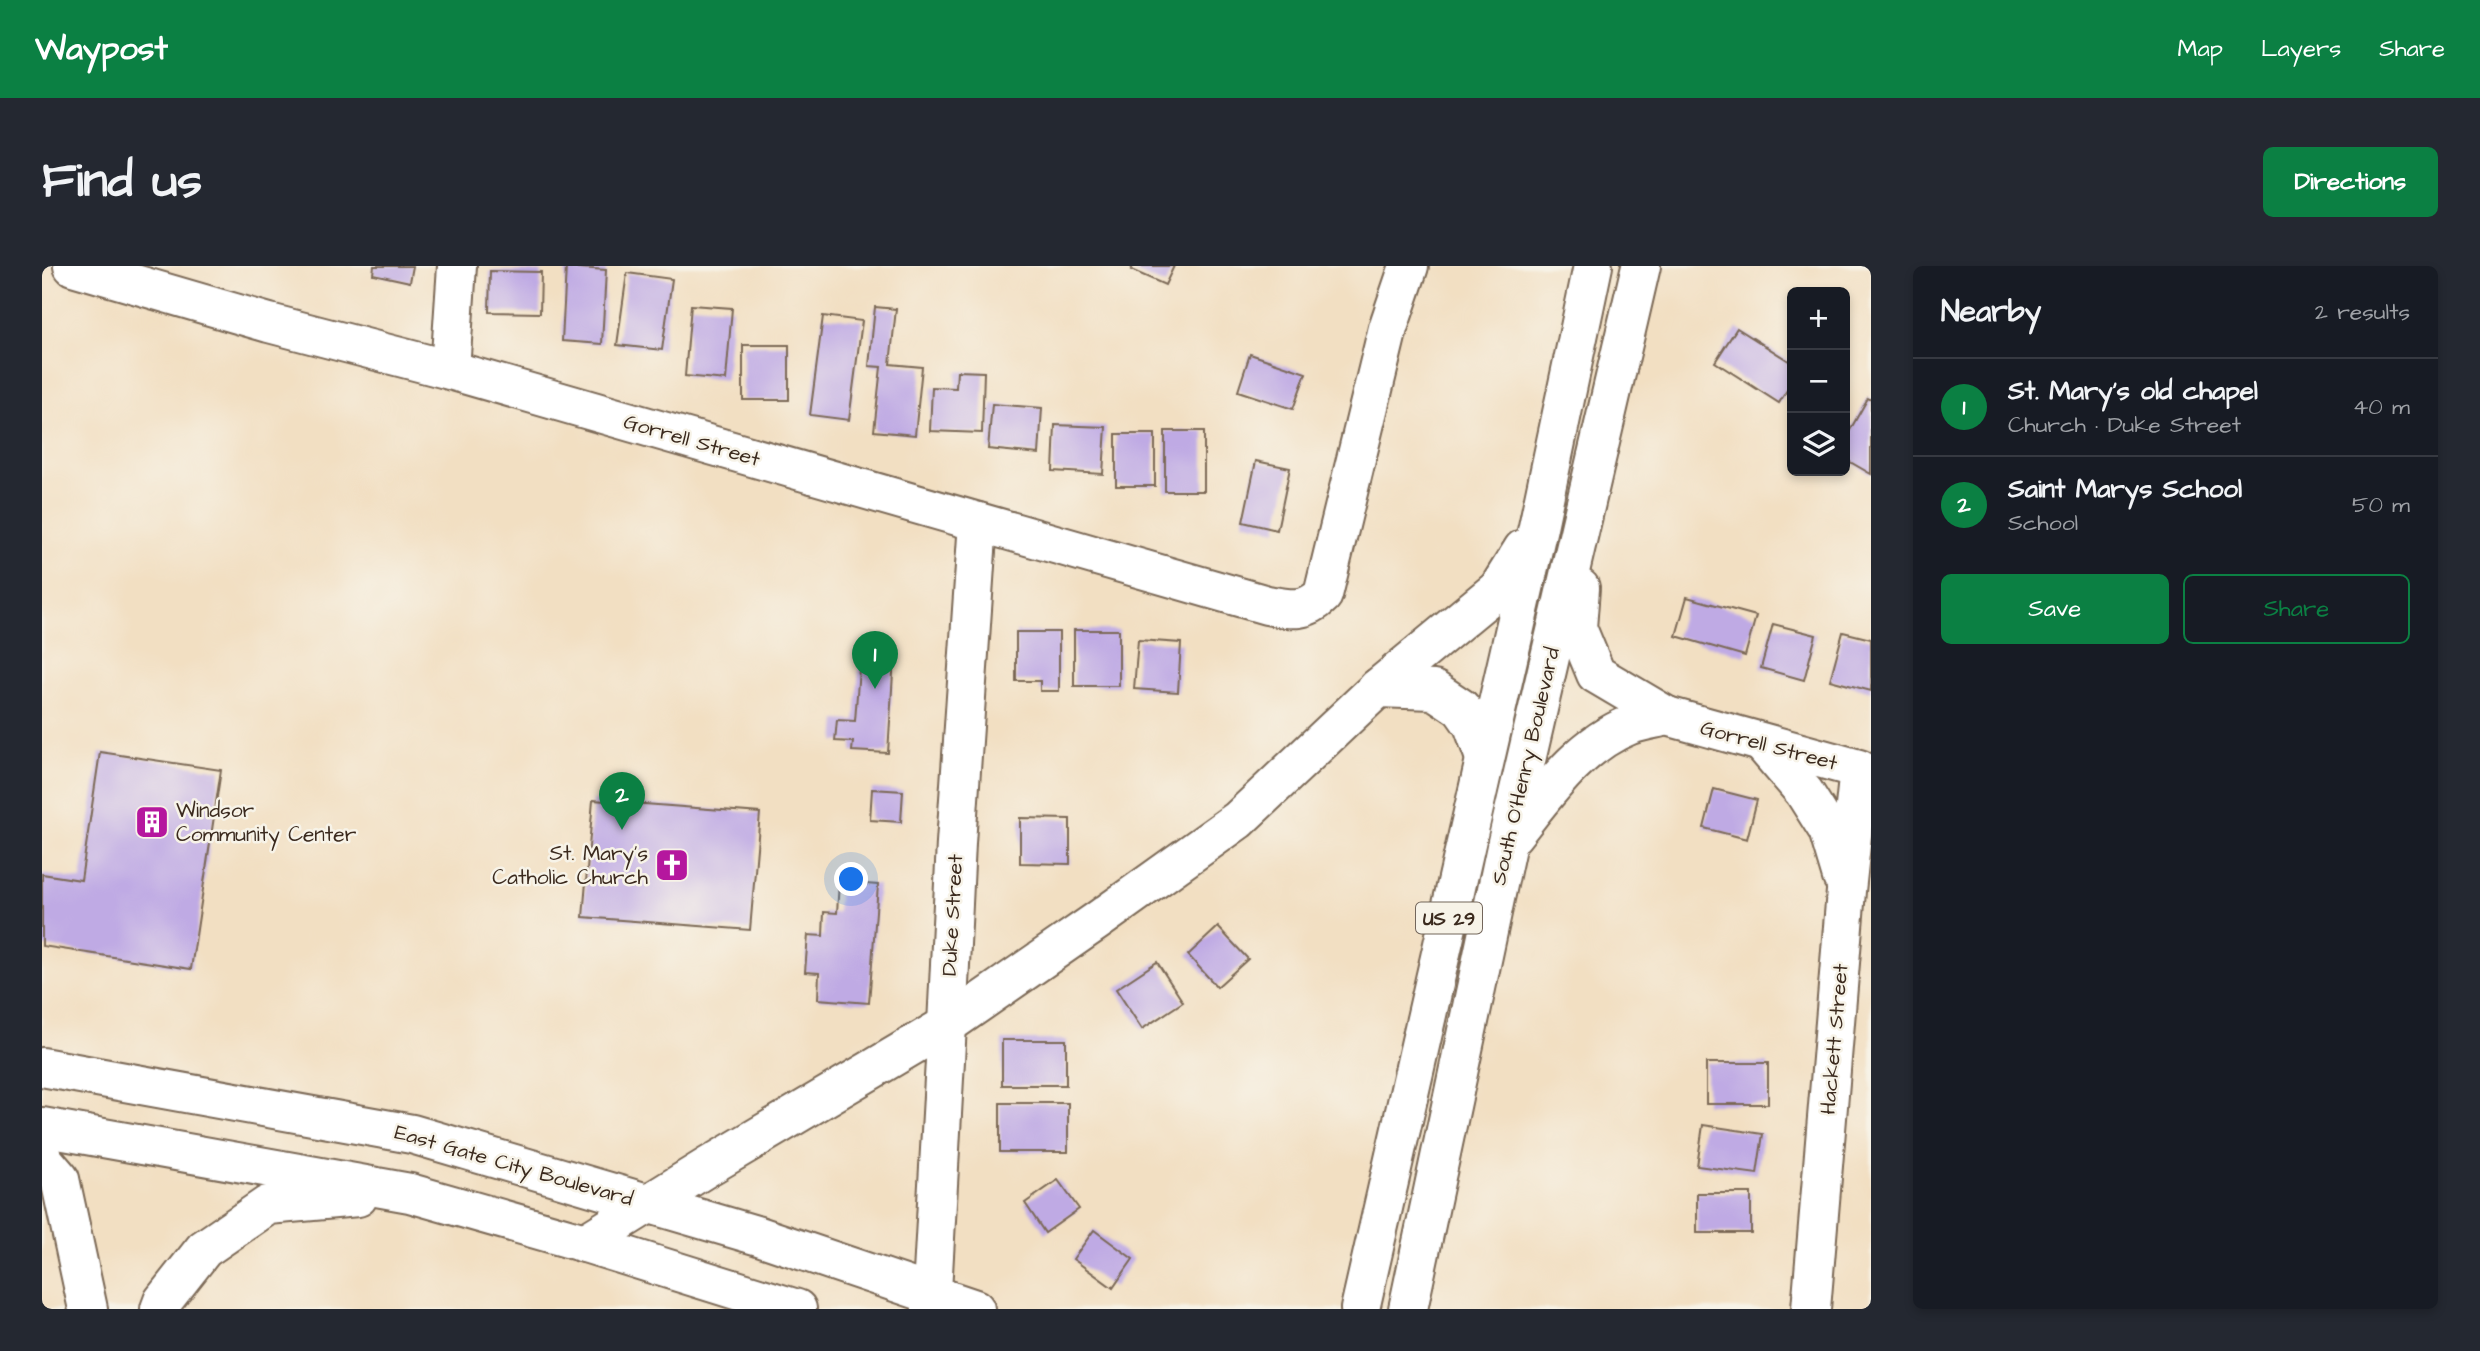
<!DOCTYPE html>
<html lang="en">
<head>
<meta charset="utf-8">
<style>
	body { margin:0; font-family:"Architects Daughter",sans-serif; background:#242831; color:#f1f3f6 }
	.controls { position:absolute; right:21px; top:21px; display:grid; overflow:hidden; border-radius:10px; box-shadow:0 4px 10px #0003 }
	.controls button { width:63px; height:63px; display:grid; place-items:center; padding:0; border:0; border-bottom:2px solid #363941; background:#171b24; color:#f1f3f6; font:35px sans-serif }
	.you { position:absolute; left:810px; top:614px; width:24px; height:24px; margin:-18px; border:5px solid #fff; border-radius:50%; background:#1a73e8; box-shadow:0 0 0 10px #1a73e833 }
	.badge { display:grid; place-items:center; width:46px; height:46px; border-radius:50%; background:#0b8043; color:#fff; font-size:23px; font-weight:700 }
	.pin { position:absolute; translate:-50% -58px; filter:drop-shadow(0 2px 4px #0008) }
	.pin::after { content:''; position:absolute; top:37px; width:24px; height:21px; background:inherit; clip-path:polygon(0 0,100% 0,50% 100%) }
	.list { margin:0; padding:0; list-style:none }
	h2 { display:flex; justify-content:space-between; align-items:center; height:91px; margin:0; padding:0 28px; font-size:30px }
	h2 small { font-size:23px; font-weight:400; color:#9ea1a6 }
	.list li { display:grid; grid-template-columns:46px 1fr auto; gap:21px; align-items:center; box-sizing:border-box; height:98px; padding:0 28px; border-top:2px solid #363941 }
	.list b { display:block; font-size:26px; white-space:nowrap }
	.list p { margin:0; font-size:23px; white-space:nowrap; color:#9ea1a6 }
	.list em { font-size:23px; font-style:normal; color:#9ea1a6 }
	.actions { display:flex; gap:14px; padding:21px 28px }
	.actions a { flex:1; padding:16px 0; border:2px solid #0b8043; border-radius:10px; text-align:center; font-size:24px; color:#0b8043 }
	.actions .main { background:#0b8043; color:#fff }
	.icon { flex:none; width:38px; height:38px; fill:none; stroke:currentColor; stroke-width:2; stroke-linecap:round; stroke-linejoin:round }
	.map { position:relative; flex:none; width:1829px; height:1043px; overflow:hidden; border-radius:10px }
	header { display:flex; align-items:center; gap:42px; box-sizing:border-box; height:98px; padding:0 35px; background:#0b8043; color:#fff }
	header strong { font-size:33px }
	nav { display:flex; gap:38px; margin-inline-start:auto; font-size:24px }
	.intro { display:flex; align-items:center; justify-content:space-between; box-sizing:border-box; height:168px; padding:0 42px }
	h1 { margin:0; font-size:49px }
	.button { padding:18px 32px; border-radius:10px; background:#0b8043; color:#fff; font-size:24px; font-weight:700 }
	main { display:flex; gap:42px; padding:0 42px }
	aside { flex:1; background:#171b24; border-radius:10px; box-shadow:0 4px 10px #0003 }
	.map>svg:first-child { display:block }
</style>
</head>
<body>
<header>
<strong>Waypost</strong>
<nav><a>Map</a><a>Layers</a><a>Share</a></nav>
</header>
<div class="intro"><h1>Find us</h1><a class="button">Directions</a></div>
<main>
<div class="map">
<svg width="1829" height="1043" viewBox="0 0 1829 1043">
	<rect width="100%" height="100%" fill="#f7f3e8"/>
	<filter id="ink" filterUnits="userSpaceOnUse"><feTurbulence type="fractalNoise" baseFrequency=".0143" numOctaves="2"/><feDisplacementMap in="SourceGraphic" scale="14" xChannelSelector="R" yChannelSelector="G"/><feConvolveMatrix kernelMatrix="1 2 1 2 8 2 1 2 1" color-interpolation-filters="sRGB"/></filter>
	<filter id="wash" filterUnits="userSpaceOnUse"><feTurbulence type="fractalNoise" baseFrequency=".00686" numOctaves="4" result="noise"/><feDisplacementMap in="SourceGraphic" scale="28" xChannelSelector="R" yChannelSelector="G"/><feGaussianBlur stdDeviation="1.57" result="paint"/><feColorMatrix in="noise" values="0 0 0 0 0 0 0 0 0 0 0 0 0 0 0 0 0 1.4 0 .05"/><feComposite in="paint" operator="in"/></filter>
	<g filter="url(#wash)">
		<rect width="100%" height="100%" fill="#f2dfc2"/>
		<g id="blocks">
			<g fill="#bfaae4">
				<polygon points="332,0 371,0 368,16 331,8"/>
				<polygon points="1091,0 1132,0 1123,19 1089,4"/>
				<polygon points="524,1 564,4 560,78 520,75"/>
				<polygon points="448,5 499,6 498,47 447,46"/>
				<polygon points="585,7 630,13 620,84 575,79"/>
				<polygon points="649,39 690,42 684,114 643,110"/>
				<polygon points="833,41 854,43 848,98 880,101 873,169 832,165 839,101 827,100"/>
				<polygon points="781,50 820,55 807,154 768,149"/>
				<polygon points="1695,62 1750,97 1750,116 1737,137 1673,96"/>
				<rect x="701" y="79" width="46" height="55"/>
				<polygon points="1208,88 1264,107 1251,143 1196,125"/>
				<polygon points="915,105 942,106 940,167 888,165 890,121 914,122"/>
				<polygon points="1826,132 1829,134 1829,208 1803,193 1803,173"/>
				<polygon points="950,138 1000,142 997,188 946,183"/>
				<polygon points="1013,159 1064,161 1061,208 1011,205"/>
				<rect x="1123" y="165" width="39" height="60"/>
				<rect x="1074" y="168" width="39" height="52"/>
				<polygon points="1214,195 1248,202 1235,264 1201,256"/>
				<polygon points="1645,331 1714,350 1703,390 1634,370"/>
				<polygon points="1731,358 1774,369 1762,414 1719,402"/>
				<rect x="1032" y="364" width="45" height="56"/>
				<polygon points="974,366 1017,366 1017,425 998,425 998,415 974,415"/>
				<polygon points="1801,366 1829,373 1829,425 1788,414"/>
				<polygon points="1096,374 1139,377 1136,426 1092,423"/>
				<polygon points="818,389 852,391 846,487 810,485 811,476 793,475 795,454 813,455"/>
				<polygon points="58,486 179,504 149,703 0,680 0,608 39,614"/>
				<polygon points="830,523 861,525 859,556 828,554"/>
				<polygon points="1672,523 1715,534 1705,573 1662,562"/>
				<polygon points="551,534 718,547 708,664 541,651"/>
				<polygon points="978,552 1028,553 1028,598 978,597"/>
				<polygon points="797,616 836,619 827,737 776,733 777,707 763,706 766,669 781,670 782,646 795,647"/>
				<polygon points="1176,661 1206,693 1175,721 1146,689"/>
				<polygon points="1115,696 1141,736 1100,763 1074,723"/>
				<rect x="960" y="774" width="64" height="45"/>
				<rect x="1664" y="797" width="62" height="41"/>
				<rect x="958" y="837" width="68" height="49"/>
				<polygon points="1661,859 1721,868 1715,908 1655,900"/>
				<polygon points="1016,914 1037,943 1003,967 983,937"/>
				<rect x="1655" y="927" width="54" height="40"/>
				<polygon points="1052,964 1091,993 1071,1022 1031,993"/>
			</g>
		</g>
	</g>
	<g filter="url(#ink)">
		<use href="#blocks" fill-opacity="0" stroke="#7b6957" stroke-width="2"/>
		<g fill="none" stroke-linecap="round" stroke-linejoin="round">
			<g stroke="#7b6957" stroke-width="42">
				<g id="minor">
					<path d="M 31,0 L 227,57 L 408,104 L 1225,339 C 1248,343 1263,347 1281,329 L 1346,62 L 1367,0"/>
					<polyline points="408,104 415,0"/>
					<polyline points="905,759 914,577 936,256"/>
				</g>
			</g>
			<g stroke="#7b6957" stroke-width="42">
				<g id="major">
					<polyline points="1625,450 1817,503 1804,625 1769,1043"/>
					<polyline points="1720,477 1762,526 1786,564 1800,611"/>
					<polyline points="0,801 370,868 717,970 933,1043"/>
					<polyline points="0,861 368,927 543,977 755,1043"/>
					<polyline points="0,892 18,913 46,1043"/>
					<polyline points="543,977 667,900 905,759 1055,655 1196,554 1336,422"/>
					<polyline points="118,1043 121,1035 162,983 226,939 316,931"/>
					<polyline points="889,1043 905,759"/>
				</g>
			</g>
			<g stroke="#7b6957" stroke-width="42">
				<g id="highway">
					<polyline points="1538,322 1535,362 1554,408 1625,450"/>
					<polyline points="1336,422 1456,323 1481,283"/>
					<polyline points="1336,422 1392,424 1419,442 1431,459 1443,492"/>
					<path d="M 1471,569 C 1504,528 1537,479 1588,459 C 1600,455 1613,453 1625,450"/>
					<polyline points="1318,1043 1496,261 1551,0"/>
					<polyline points="1366,1043 1465,576 1599,0"/>
				</g>
			</g>
			<use href="#minor" stroke="#fff" stroke-width="38"/>
			<use href="#major" stroke="#fff" stroke-width="38"/>
			<use href="#highway" stroke="#fff" stroke-width="38"/>
		</g>
	</g>
	<defs>
		<g id="building-square" transform="scale(1.75)"><rect x="-9" y="-9" width="18" height="18" rx="4" fill="#b5179e" stroke="#f7f3e8"/><path d="M-4-6H4V6H1V3H-1V6H-4ZM-2.5-4.3h1.7v1.8h-1.7ZM.8-4.3h1.7v1.8H.8ZM-2.5-1h1.7V.8h-1.7ZM.8-1h1.7V.8H.8Z" fill="#fff"/></g>
		<g id="church-square" transform="scale(1.75)"><rect x="-9" y="-9" width="18" height="18" rx="4" fill="#b5179e" stroke="#f7f3e8"/><path d="M-1.2-6h2.4v3.5h3.3v2.4h-3.3V6h-2.4V-.1h-3.3v-2.4h3.3Z" fill="#fff"/></g>
	</defs>
	<g fill-rule="evenodd">
		<use href="#building-square" x="110" y="556"/>
		<use href="#church-square" x="630" y="599"/>
	</g>
	<g text-anchor="middle" stroke-width="5" stroke-linejoin="round" paint-order="stroke">
		<rect fill="#f7f3e8" stroke="#73665b" stroke-width="2" x="1374" y="636.5" width="66" height="31" rx="5"/>
		<g font-size="19" font-weight="bold" fill="#3b2a1e">
			<text x="1407" y="659">US 29</text>
		</g>
		<g font-size="21" fill="#3b2a1e" stroke="#f7f3e8">
			<text transform="translate(650 174) rotate(16)" y="7">Gorrell Street</text>
			<text transform="translate(1727 479) rotate(15)" y="7">Gorrell Street</text>
			<text transform="translate(1483 500) rotate(-77)" y="7">South O'Henry Boulevard</text>
			<text transform="translate(910 649) rotate(-87)" y="7">Duke Street</text>
			<text transform="translate(1792 773) rotate(-85)" y="7">Hackett Street</text>
			<text transform="translate(472 899) rotate(16)" y="7">East Gate City Boulevard</text>
		</g>
		<g font-size="21" fill="#3b2a1e" stroke="#f7f3e8" text-anchor="start">
			<text x="134" y="551">Windsor<tspan x="134" dy="24">Community Center</tspan></text>
			<text x="606" y="594" text-anchor="end">St. Mary's<tspan x="606" dy="24">Catholic Church</tspan></text>
		</g>
	</g>
</svg>
<div class="controls">
<button>+</button>
<button>−</button>
<button><svg class="icon" aria-label="layers" viewBox="0 0 24 24"><path d="M12 4l9 5-9 5-9-5zM3 14l9 5 9-5"/></svg></button>
</div>
<div class="you"></div>
<div class="pin badge" style="left:833px;top:423px">1</div>
<div class="pin badge" style="left:580px;top:564px">2</div>
</div>
<aside>
<h2>Nearby<small>2 results</small></h2>
<ul class="list">
<li><span class="badge">1</span><div><b>St. Mary's old chapel</b><p>Church · Duke Street</p></div><em>40 m</em></li>
<li><span class="badge">2</span><div><b>Saint Marys School</b><p>School</p></div><em>50 m</em></li>
</ul>
<div class="actions"><a class="main">Save</a><a>Share</a></div>
</aside>
</main>
</body>
</html>
